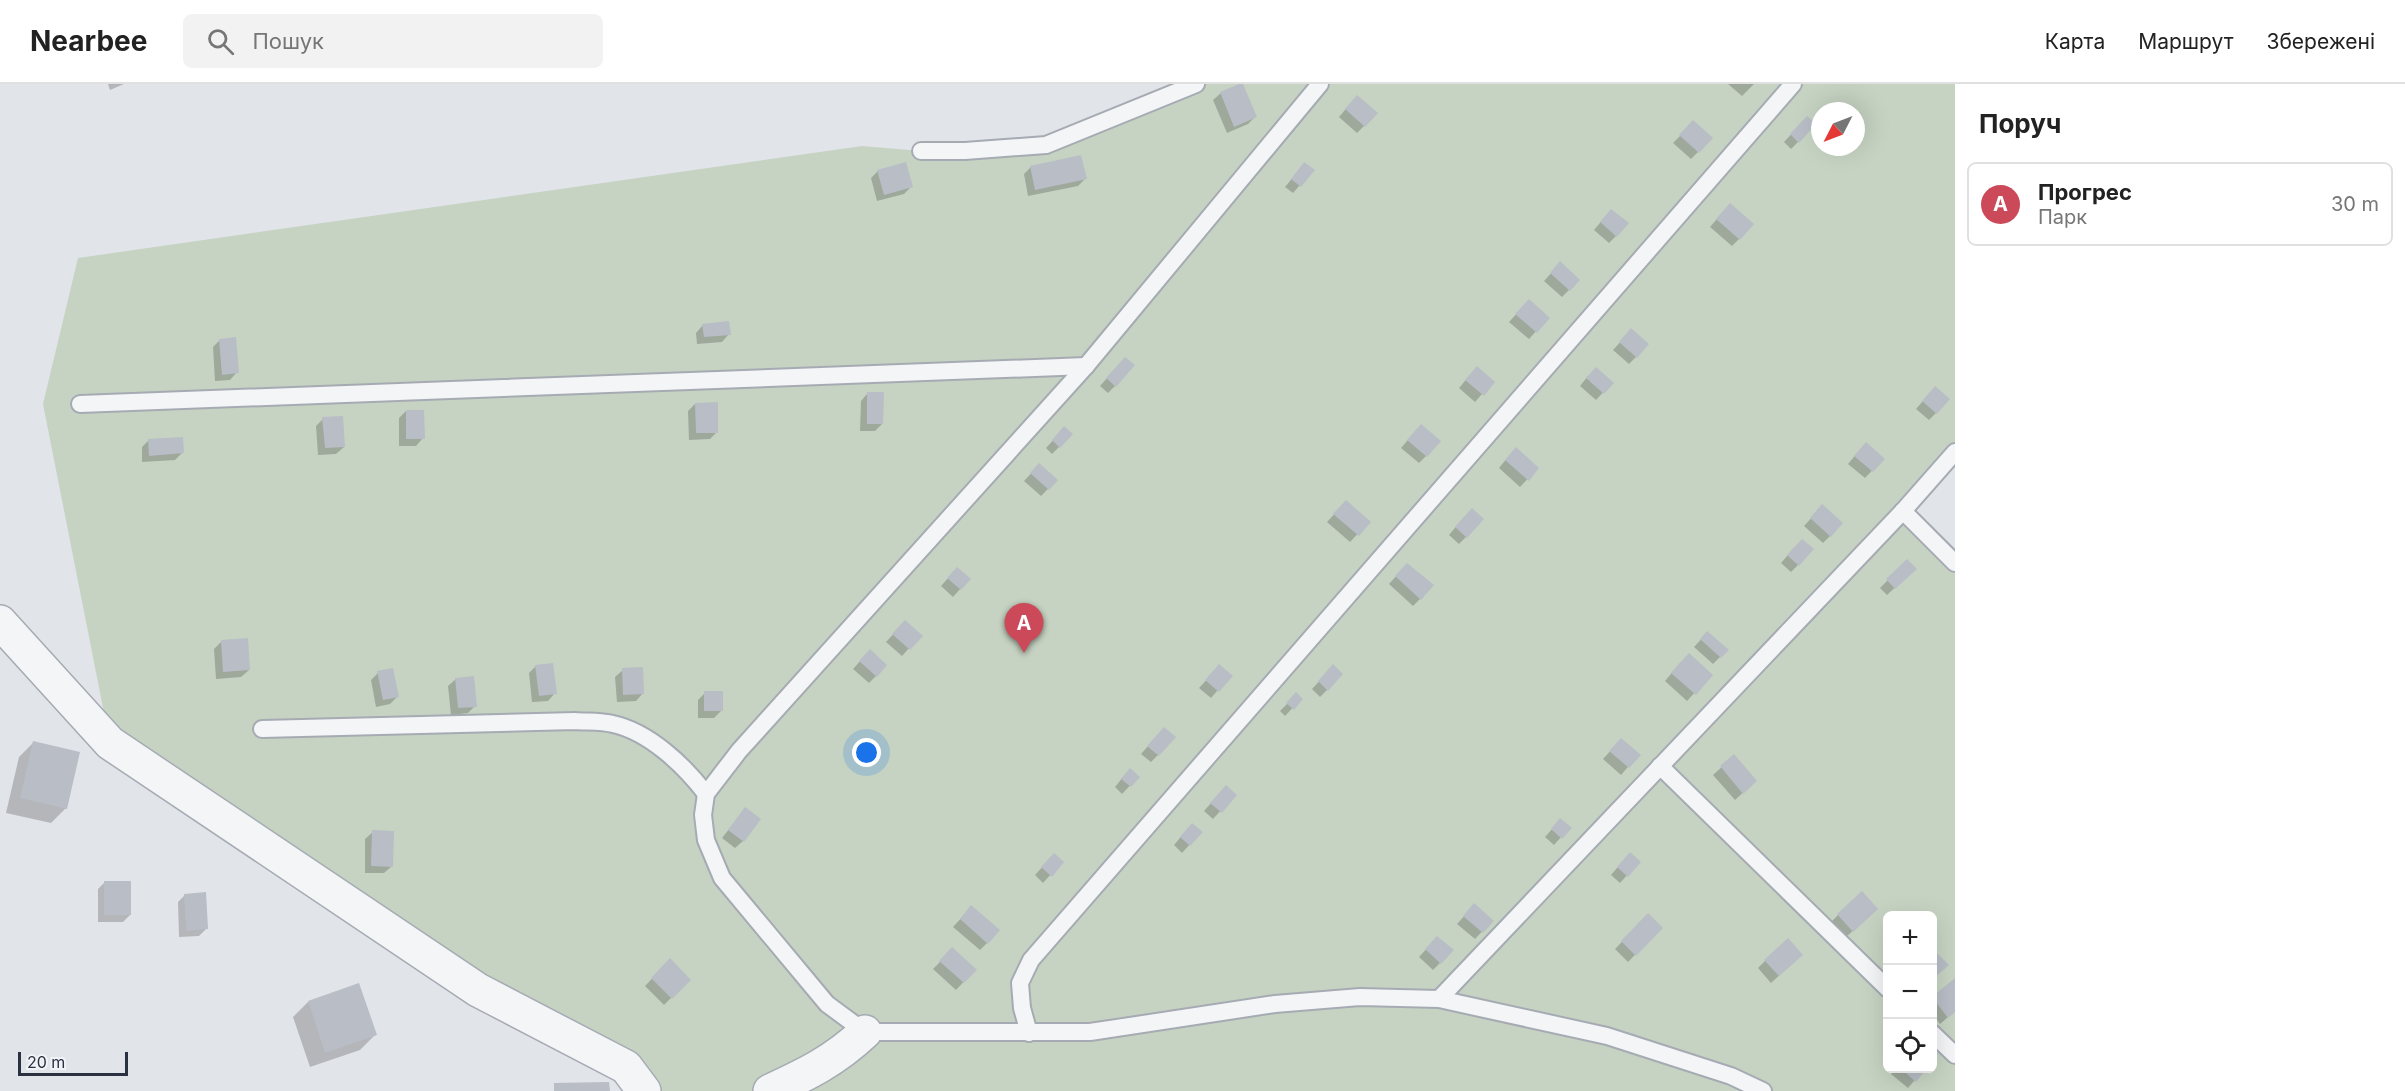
<!DOCTYPE html>
<html lang="uk">
<head>
<meta charset="utf-8">
<style>
	body { margin:0; font-family:Inter,sans-serif; background:#f2f2f2; color:#222 }
	.controls { position:absolute; right:18px; bottom:18px; display:grid; overflow:hidden; border-radius:9px; box-shadow:0 6px 24px #0002 }
	.controls button { width:54px; height:54px; display:grid; place-items:center; padding:0; border:0; border-bottom:2px solid #e0e0e0; background:#fff; color:#222; font:30px sans-serif }
	.compass { position:absolute; left:1811px; top:18px; width:54px; height:54px; border-radius:50%; background:#fff; box-shadow:0 6px 24px #0002; rotate:228deg }
	.scale { position:absolute; left:18px; bottom:15px; width:110px; box-sizing:border-box; padding-left:6px; border:3px solid #2a3140; border-top:0; font-size:16px; line-height:21px; white-space:nowrap; color:#2a3140; -webkit-text-stroke:4px #f0f3f7; paint-order:stroke }
	.you { position:absolute; left:867px; top:669px; width:21px; height:21px; margin:-15px; border:4px solid #fff; border-radius:50%; background:#1a73e8; box-shadow:0 0 0 9px #1a73e833 }
	.badge { display:grid; place-items:center; width:39px; height:39px; border-radius:50%; background:#cb4958; color:#fff; font-size:20px; font-weight:700 }
	.pin { position:absolute; translate:-50% -50px; filter:drop-shadow(0 2px 3px #0008) }
	.pin::after { content:''; position:absolute; top:32px; width:21px; height:18px; background:inherit; clip-path:polygon(0 0,100% 0,50% 100%) }
	.list { margin:0; padding:0; list-style:none }
	h2 { display:flex; justify-content:space-between; align-items:center; height:78px; margin:0; padding:0 24px; font-size:26px }
	h2 small { font-size:20px; font-weight:400; color:#767676 }
	.list li { display:grid; grid-template-columns:39px 1fr auto; gap:18px; align-items:center; box-sizing:border-box; height:84px; margin:0 12px 12px; padding:0 12px; border:2px solid #e0e0e0; border-radius:9px }
	.list b { display:block; font-size:22px; white-space:nowrap }
	.list p { margin:0; font-size:20px; white-space:nowrap; color:#767676 }
	.list em { font-size:20px; font-style:normal; color:#767676 }
	.icon { flex:none; width:33px; height:33px; fill:none; stroke:currentColor; stroke-width:2; stroke-linecap:round; stroke-linejoin:round }
	.map { position:relative; flex:none; width:1955px; height:1007px; overflow:hidden }
	header { display:flex; align-items:center; gap:36px; box-sizing:border-box; height:84px; padding:0 30px; background:#fff; border-bottom:2px solid #e0e0e0 }
	header strong { font-size:28px }
	nav { display:flex; gap:33px; margin-inline-start:auto; font-size:21px }
	.search { width:420px; height:54px; background:#f2f2f2; display:flex; align-items:center; gap:15px; box-sizing:border-box; padding:0 21px; border-radius:9px; color:#767676; font-size:22px }
	main { display:flex }
	aside { flex:1; background:#fff }
	.map>svg:first-child { display:block }
</style>
</head>
<body>
<header>
<strong>Nearbee</strong>
<div class="search"><svg class="icon" aria-label="search" viewBox="0 0 24 24"><circle cx="10" cy="10" r="6"/><path d="M15 15l6 6"/></svg>Пошук</div>
<nav><a>Карта</a><a>Маршрут</a><a>Збережені</a></nav>
</header>
<main>
<div class="map">
<svg width="1955" height="1007" viewBox="0 0 1955 1007">
	<rect width="100%" height="100%" fill="#e1e4e9"/>
	<path fill="#c6d3c2" fill-rule="evenodd" d="M 1196,0 L 1955,0 L 1955,368 L 1904,427 L 1955,479 L 1955,1007 L 644,1007 L 110,659 L 43,320 L 78,174 L 862,62 L 921,67 L 1046,61 ZM 1820,27 L 1856,27 L 1856,63 L 1820,63 ZM 1888,832 L 1932,832 L 1932,984 L 1888,984 Z"/>
	<g fill="#0003">
		<polygon points="108,0 124,0 110,6"/>
		<polygon points="1728,0 1754,0 1742,12"/>
		<polygon points="1221,9 1255,33 1248,40 1227,49 1213,16"/>
		<polygon points="1350,20 1364,42 1357,49 1339,33"/>
		<polygon points="1800,41 1798,58 1791,65 1784,58"/>
		<polygon points="1686,46 1698,68 1691,75 1673,59"/>
		<polygon points="1304,80 1313,86 1293,109 1285,103"/>
		<polygon points="1031,83 1085,95 1078,102 1028,112 1024,90"/>
		<polygon points="878,87 911,103 904,110 877,117 871,94"/>
		<polygon points="1723,128 1739,155 1732,162 1710,143"/>
		<polygon points="1604,134 1616,152 1609,159 1594,146"/>
		<polygon points="1553,187 1569,206 1562,213 1544,197"/>
		<polygon points="1522,224 1548,234 1529,255 1509,238"/>
		<polygon points="703,241 729,250 722,258 697,260 696,249"/>
		<polygon points="1624,254 1636,273 1629,280 1613,266"/>
		<polygon points="220,256 237,288 230,296 215,297 213,263"/>
		<polygon points="1118,282 1115,302 1108,309 1100,302"/>
		<polygon points="1470,291 1482,310 1475,318 1459,304"/>
		<polygon points="1588,292 1612,299 1596,316 1580,302"/>
		<polygon points="868,309 882,340 875,347 860,347 861,317"/>
		<polygon points="1928,311 1936,329 1929,336 1916,325"/>
		<polygon points="695,320 717,348 710,355 689,356 688,327"/>
		<polygon points="406,327 423,354 416,362 399,362 399,334"/>
		<polygon points="323,335 344,363 336,370 318,371 316,342"/>
		<polygon points="1414,349 1426,372 1419,379 1401,364"/>
		<polygon points="1057,352 1059,363 1052,370 1046,364"/>
		<polygon points="149,356 182,369 175,376 142,378 142,363"/>
		<polygon points="1859,367 1883,375 1865,394 1848,380"/>
		<polygon points="1508,373 1537,385 1520,403 1499,384"/>
		<polygon points="1039,381 1048,405 1041,412 1024,397"/>
		<polygon points="1339,425 1369,438 1350,458 1327,438"/>
		<polygon points="1815,430 1830,452 1823,459 1804,442"/>
		<polygon points="1464,433 1466,453 1459,460 1449,451"/>
		<polygon points="1794,464 1798,481 1791,488 1781,479"/>
		<polygon points="1907,477 1915,485 1887,511 1880,504"/>
		<polygon points="1400,488 1420,515 1413,522 1389,500"/>
		<polygon points="950,492 969,495 953,513 941,502"/>
		<polygon points="898,545 920,552 902,572 886,558"/>
		<polygon points="1707,549 1727,566 1713,580 1694,563"/>
		<polygon points="221,558 249,586 241,593 216,595 214,565"/>
		<polygon points="863,574 876,592 869,599 853,585"/>
		<polygon points="1681,578 1711,591 1687,617 1665,597"/>
		<polygon points="536,582 555,609 548,617 532,618 529,589"/>
		<polygon points="623,586 643,609 636,617 617,618 615,593"/>
		<polygon points="378,589 397,613 390,620 376,623 371,596"/>
		<polygon points="1212,590 1230,592 1211,614 1199,604"/>
		<polygon points="1326,590 1327,606 1320,613 1312,605"/>
		<polygon points="456,595 475,622 468,629 451,631 448,602"/>
		<polygon points="705,609 722,626 714,634 698,634 698,616"/>
		<polygon points="1301,615 1285,632 1280,627 1289,618"/>
		<polygon points="1157,652 1158,671 1151,678 1141,670"/>
		<polygon points="34,658 66,724 51,739 6,729 19,673"/>
		<polygon points="1614,663 1638,671 1621,691 1603,675"/>
		<polygon points="1734,672 1748,704 1735,716 1713,691"/>
		<polygon points="1123,693 1138,693 1122,710 1115,703"/>
		<polygon points="1219,710 1235,711 1213,735 1204,727"/>
		<polygon points="745,725 743,757 735,764 722,754"/>
		<polygon points="1553,744 1569,744 1554,761 1545,753"/>
		<polygon points="373,748 392,782 384,789 365,789 365,755"/>
		<polygon points="1185,748 1201,748 1182,769 1174,761"/>
		<polygon points="1623,777 1639,778 1620,799 1611,791"/>
		<polygon points="1047,778 1062,778 1043,799 1035,791"/>
		<polygon points="105,798 130,831 123,838 98,838 98,805"/>
		<polygon points="185,811 206,845 199,852 179,853 178,818"/>
		<polygon points="1467,829 1492,837 1475,855 1457,840"/>
		<polygon points="964,831 987,859 980,866 953,843"/>
		<polygon points="1648,831 1661,844 1628,878 1615,865"/>
		<polygon points="1838,831 1869,832 1845,854 1831,838"/>
		<polygon points="1430,861 1440,879 1433,886 1419,873"/>
		<polygon points="945,873 975,886 956,906 933,885"/>
		<polygon points="670,876 689,896 664,921 645,902"/>
		<polygon points="1765,877 1794,878 1771,899 1758,884"/>
		<polygon points="1955,896 1955,927 1940,940 1932,930 1932,915"/>
		<polygon points="308,918 375,951 360,966 310,983 293,933"/>
		<polygon points="1896,984 1925,984 1908,1004 1891,990"/>
	</g>
	<g fill="#b8bdc6">
		<polygon points="1239,0 1243,0 1257,33 1234,43 1220,8"/>
		<polygon points="1357,11 1378,29 1365,43 1345,25"/>
		<polygon points="1807,32 1816,40 1799,59 1790,50"/>
		<polygon points="1693,36 1713,54 1699,69 1679,51"/>
		<polygon points="1081,71 1087,95 1035,106 1030,82"/>
		<polygon points="906,78 913,103 884,111 877,86"/>
		<polygon points="1304,78 1315,86 1301,103 1291,95"/>
		<polygon points="1730,119 1754,140 1740,156 1716,135"/>
		<polygon points="1611,125 1629,139 1617,153 1600,138"/>
		<polygon points="1560,177 1580,196 1570,207 1550,189"/>
		<polygon points="1529,215 1550,234 1537,249 1515,230"/>
		<polygon points="729,237 731,251 704,253 702,240"/>
		<polygon points="1631,244 1649,260 1637,274 1619,258"/>
		<polygon points="236,253 239,289 222,291 219,255"/>
		<polygon points="1125,273 1135,281 1116,303 1106,294"/>
		<polygon points="1477,282 1495,298 1484,312 1465,296"/>
		<polygon points="1596,283 1614,299 1604,310 1586,294"/>
		<polygon points="1935,302 1950,315 1937,330 1922,317"/>
		<polygon points="867,308 884,308 883,340 867,340"/>
		<polygon points="718,318 718,349 696,349 695,319"/>
		<polygon points="406,326 424,326 425,355 406,355"/>
		<polygon points="343,332 345,363 325,364 322,333"/>
		<polygon points="1421,340 1441,357 1427,373 1407,356"/>
		<polygon points="1064,342 1073,350 1060,364 1052,356"/>
		<polygon points="183,353 184,369 149,372 148,355"/>
		<polygon points="1866,358 1885,375 1873,388 1854,372"/>
		<polygon points="1516,363 1539,384 1529,397 1505,376"/>
		<polygon points="1039,379 1058,396 1049,406 1030,389"/>
		<polygon points="1346,416 1371,438 1359,452 1333,430"/>
		<polygon points="1822,420 1843,439 1831,453 1810,434"/>
		<polygon points="1472,424 1484,435 1467,454 1455,443"/>
		<polygon points="1802,455 1814,465 1799,482 1787,471"/>
		<polygon points="1907,475 1917,485 1895,505 1886,495"/>
		<polygon points="1407,479 1434,501 1421,516 1395,492"/>
		<polygon points="957,483 971,495 961,506 947,494"/>
		<polygon points="905,536 923,552 910,566 892,550"/>
		<polygon points="1707,547 1729,566 1721,574 1700,555"/>
		<polygon points="248,554 250,586 223,588 221,556"/>
		<polygon points="870,565 887,581 877,593 859,577"/>
		<polygon points="1689,569 1713,591 1696,611 1671,589"/>
		<polygon points="553,579 557,610 539,612 535,581"/>
		<polygon points="1219,580 1233,592 1219,608 1205,596"/>
		<polygon points="1333,580 1343,590 1328,607 1318,597"/>
		<polygon points="643,583 644,610 623,611 622,584"/>
		<polygon points="393,584 399,613 383,616 377,587"/>
		<polygon points="474,592 477,623 458,624 455,594"/>
		<rect x="704" y="607" width="19" height="20"/>
		<polygon points="1296,608 1303,615 1294,626 1286,619"/>
		<polygon points="1164,643 1176,653 1159,672 1147,662"/>
		<polygon points="1621,654 1641,671 1629,684 1609,667"/>
		<polygon points="33,657 80,668 67,725 20,714"/>
		<polygon points="1734,670 1757,697 1743,710 1720,682"/>
		<polygon points="1130,684 1140,693 1131,703 1121,695"/>
		<polygon points="1226,701 1237,711 1222,729 1210,719"/>
		<polygon points="745,723 761,735 744,758 728,746"/>
		<polygon points="1560,734 1572,744 1562,755 1551,745"/>
		<polygon points="1192,739 1203,748 1190,762 1180,753"/>
		<polygon points="372,746 394,747 393,783 371,782"/>
		<polygon points="1630,768 1641,778 1628,793 1617,783"/>
		<polygon points="1054,769 1064,778 1052,793 1041,783"/>
		<rect x="104" y="797" width="27" height="34"/>
		<polygon points="1862,807 1878,825 1853,848 1837,830"/>
		<polygon points="206,808 208,845 186,847 184,810"/>
		<polygon points="1474,819 1494,837 1483,849 1463,832"/>
		<polygon points="971,821 1000,846 988,860 960,835"/>
		<polygon points="1648,829 1663,844 1636,872 1621,857"/>
		<polygon points="1437,852 1454,866 1441,880 1425,865"/>
		<polygon points="1788,854 1803,871 1779,892 1764,876"/>
		<polygon points="952,863 977,886 964,899 939,877"/>
		<polygon points="1932,864 1949,881 1932,896"/>
		<polygon points="670,874 691,896 672,915 651,894"/>
		<polygon points="1955,894 1955,928 1948,934 1932,913"/>
		<polygon points="359,899 377,951 325,969 308,917"/>
		<polygon points="1900,984 1927,984 1916,998"/>
		<polygon points="609,998 610,1007 554,1007 554,999"/>
	</g>
	<g fill="none" stroke-linecap="round" stroke-linejoin="round">
		<g stroke="#a6abb3" stroke-width="20">
			<g id="lane">
				<polyline points="1320,0 1086,282 739,667 706,710 703,731 706,756 722,794 827,920 865,948 1090,948 1275,920 1360,913 1439,915 1607,952 1731,992 1763,1007"/>
				<polyline points="921,67 965,67 1046,61 1196,0"/>
				<polyline points="80,320 1086,282"/>
				<polyline points="1903,427 1955,479"/>
				<path d="M 262,645 L 575,637 C 587,638 601,637 613,640 C 649,648 684,681 706,710"/>
				<polyline points="1660,682 1888,905"/>
				<polyline points="1439,915 1903,427 1955,368"/>
				<polyline points="1029,949 1022,924 1020,899 1031,876 1793,0"/>
				<polyline points="1932,949 1955,971"/>
			</g>
		</g>
		<g stroke="#a6abb3" stroke-width="36">
			<g id="street">
				<polyline points="0,538 110,659 478,906 626,983 644,1007"/>
				<path d="M 770,1007 C 807,990 834,977 865,948"/>
			</g>
		</g>
		<use href="#lane" stroke="#f3f5f7" stroke-width="16"/>
		<use href="#street" stroke="#f3f5f7" stroke-width="33"/>
	</g>
</svg>
<div class="controls">
<button>+</button>
<button>−</button>
<button><svg class="icon" aria-label="locate" viewBox="0 0 24 24"><circle cx="12" cy="12" r="6"/><path d="M12 2v4M12 18v4M2 12h4M18 12h4"/></svg></button>
</div>
<svg class="compass" viewBox="-18 -18 36 36"><path d="M0-13l5 13h-10z" fill="#e53935"/><path d="M0 13l5-13h-10z" fill="#767676"/></svg>
<div class="scale">20 m</div>
<div class="you"></div>
<div class="pin badge" style="left:1024px;top:569px">A</div>
</div>
<aside>
<h2>Поруч<small></small></h2>
<ul class="list">
<li><span class="badge">A</span><div><b>Прогрес</b><p>Парк</p></div><em>30 m</em></li>
</ul>
</aside>
</main>
</body>
</html>
